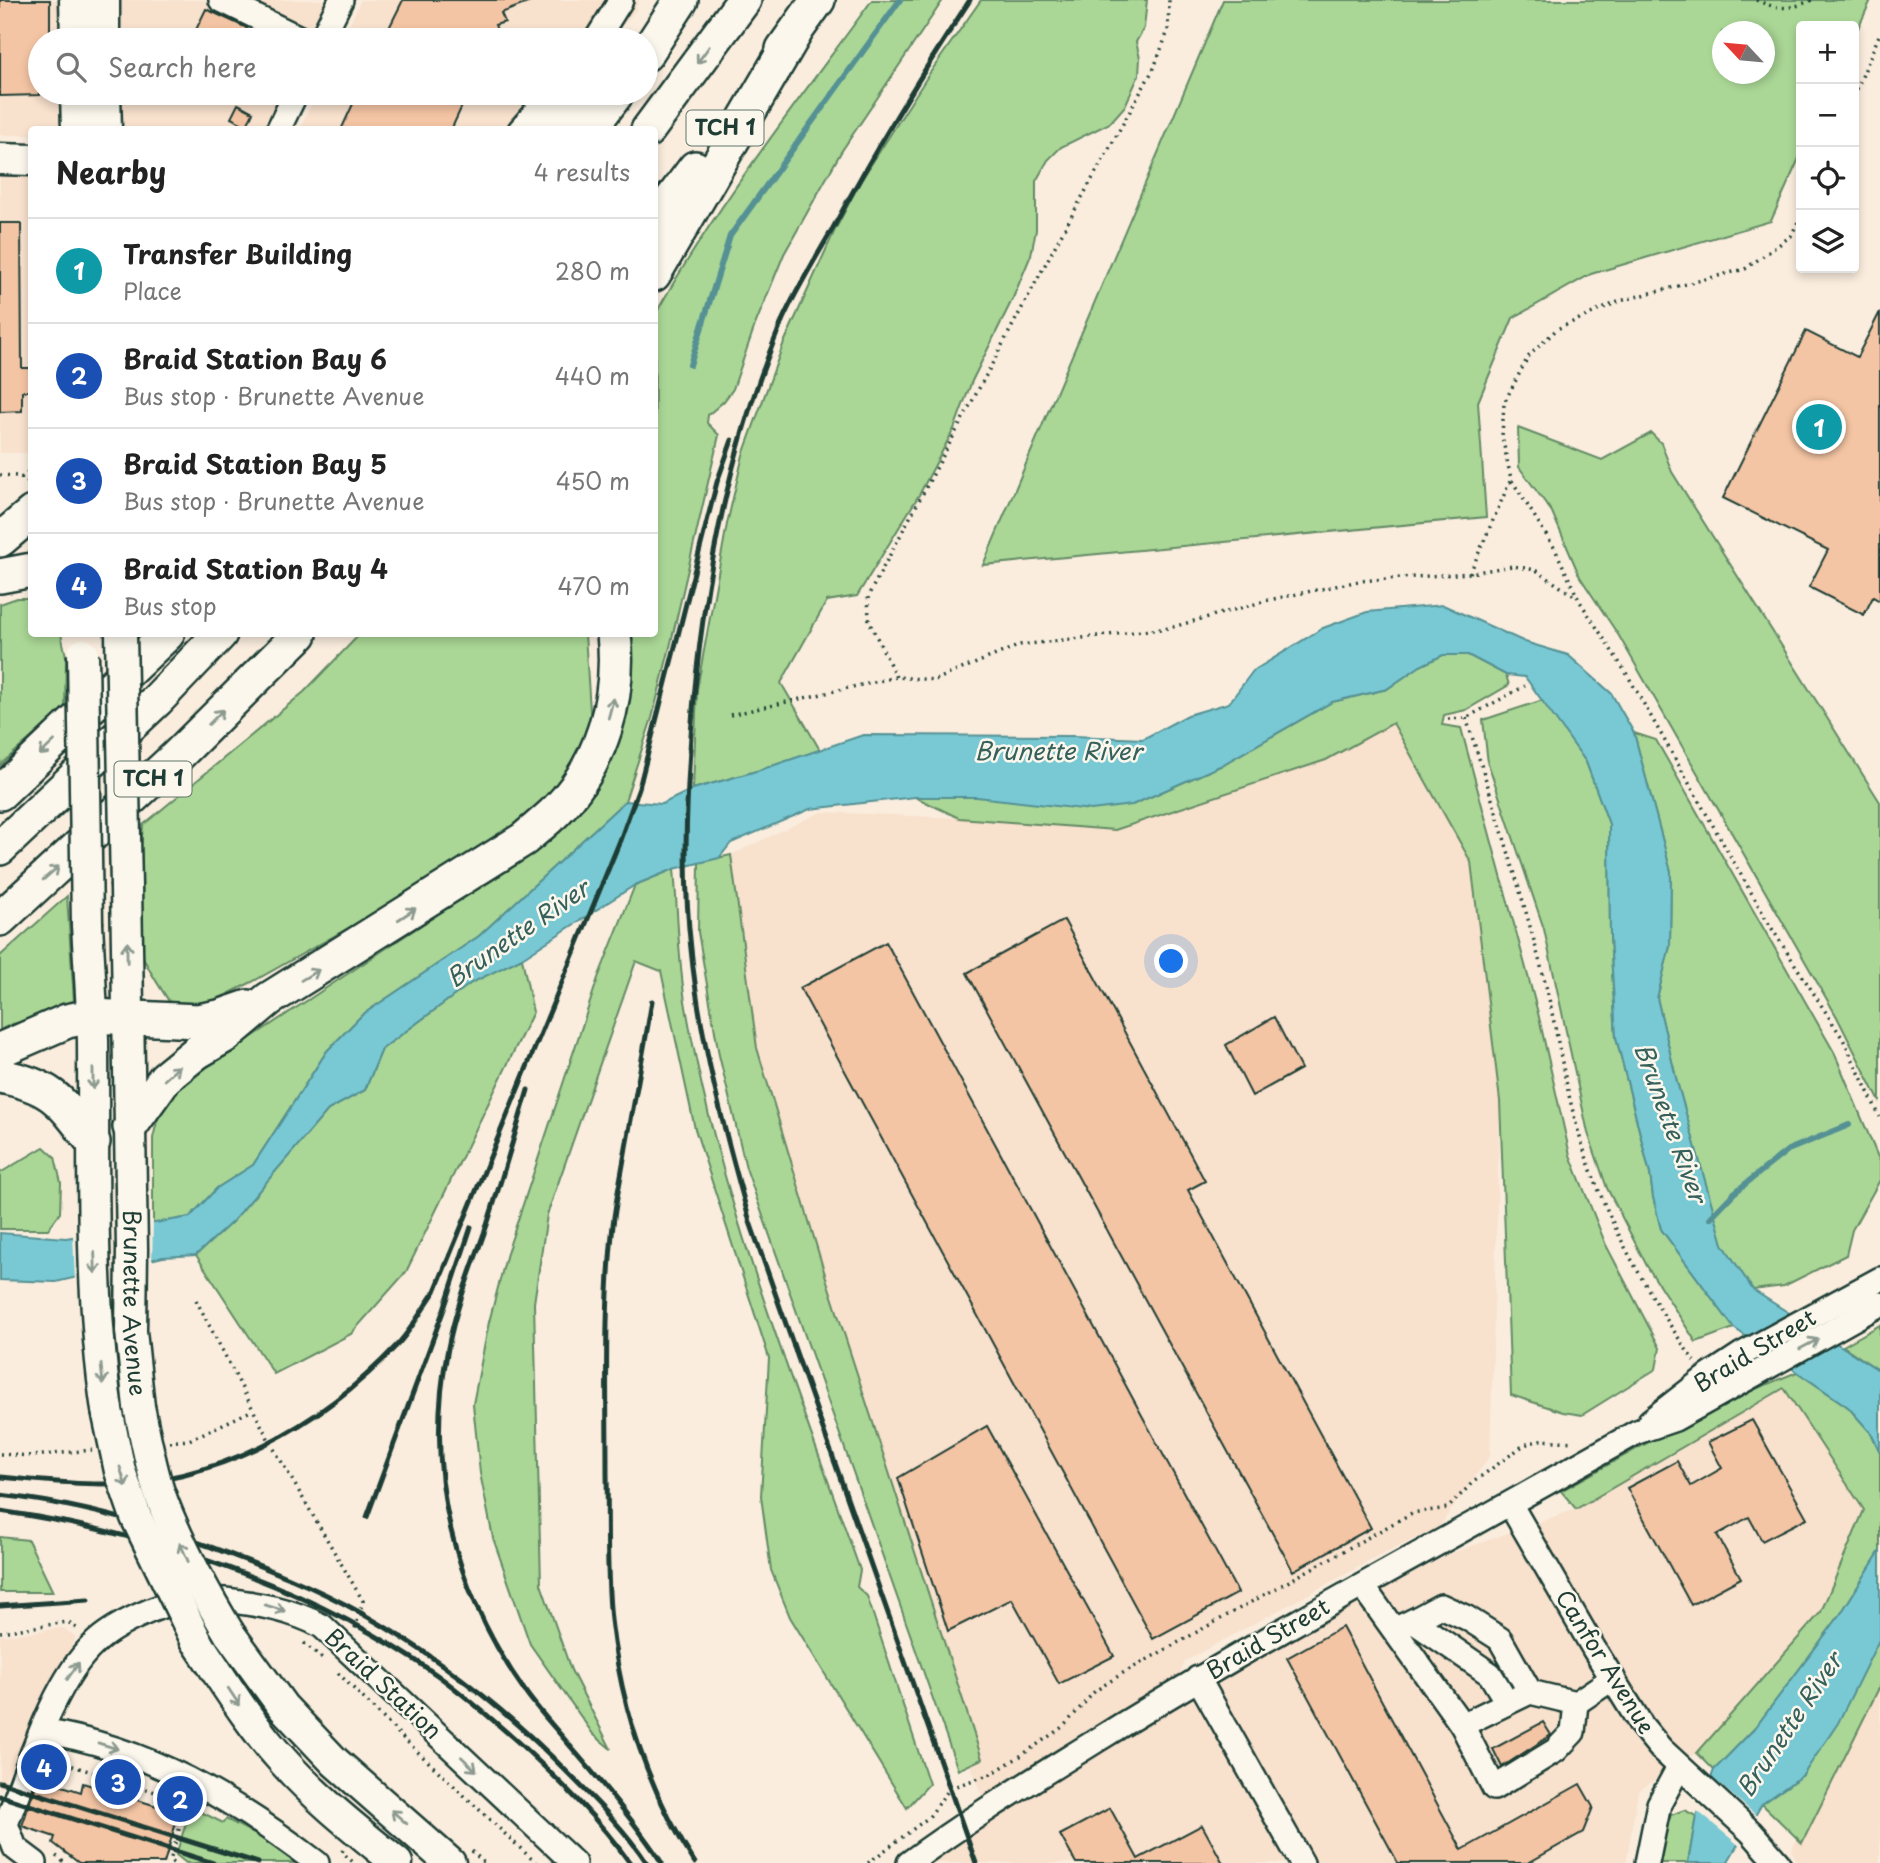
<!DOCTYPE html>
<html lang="en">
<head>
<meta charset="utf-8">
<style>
	body { margin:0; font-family:"Playpen Sans",sans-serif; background:#f6f6f6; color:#222 }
	.controls { position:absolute; right:21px; top:21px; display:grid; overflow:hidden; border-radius:7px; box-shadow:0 4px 10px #0003 }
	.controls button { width:63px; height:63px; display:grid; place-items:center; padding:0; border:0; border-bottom:2px solid #e0e0e0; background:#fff; color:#222; font:35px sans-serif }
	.compass { position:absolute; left:1712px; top:21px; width:63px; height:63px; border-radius:50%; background:#fff; box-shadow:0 4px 10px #0003; rotate:296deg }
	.you { position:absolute; left:1172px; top:962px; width:24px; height:24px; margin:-18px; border:5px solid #fff; border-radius:50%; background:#1a73e8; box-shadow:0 0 0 10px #1a73e833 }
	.badge { display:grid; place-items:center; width:46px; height:46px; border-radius:50%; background:#d1495b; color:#fff; font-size:23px; font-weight:700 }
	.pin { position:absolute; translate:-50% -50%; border:4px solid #fff; box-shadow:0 2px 7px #0006 }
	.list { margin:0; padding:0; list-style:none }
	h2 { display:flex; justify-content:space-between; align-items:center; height:91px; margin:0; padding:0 28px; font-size:30px }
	h2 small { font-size:23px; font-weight:400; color:#767676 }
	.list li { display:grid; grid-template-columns:46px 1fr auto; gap:21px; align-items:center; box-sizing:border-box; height:105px; padding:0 28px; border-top:2px solid #e0e0e0 }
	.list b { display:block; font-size:26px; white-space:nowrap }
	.list p { margin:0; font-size:23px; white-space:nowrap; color:#767676 }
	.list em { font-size:23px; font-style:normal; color:#767676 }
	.icon { flex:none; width:38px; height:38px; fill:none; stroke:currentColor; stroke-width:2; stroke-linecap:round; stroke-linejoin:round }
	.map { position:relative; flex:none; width:1880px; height:1863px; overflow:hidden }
	.search { position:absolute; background:#fff; box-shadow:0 4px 10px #0003; left:28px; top:28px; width:630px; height:77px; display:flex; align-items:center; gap:18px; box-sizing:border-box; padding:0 24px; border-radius:38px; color:#767676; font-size:26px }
	.panel { position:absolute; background:#fff; box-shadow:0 4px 10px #0003; left:28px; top:126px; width:630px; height:511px; border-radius:7px }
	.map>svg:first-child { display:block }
</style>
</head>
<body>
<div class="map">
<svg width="1880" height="1863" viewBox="0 0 1880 1863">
	<rect width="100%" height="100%" fill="#faedde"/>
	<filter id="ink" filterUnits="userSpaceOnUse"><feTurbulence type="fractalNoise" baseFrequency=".0143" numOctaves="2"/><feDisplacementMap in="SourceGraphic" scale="14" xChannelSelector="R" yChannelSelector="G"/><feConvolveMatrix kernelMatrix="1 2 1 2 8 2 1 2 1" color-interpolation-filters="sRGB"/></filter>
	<g filter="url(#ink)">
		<g fill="#f8e1cd">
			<polygon points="0,0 65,0 66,40 40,40 40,93 66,93 66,112 61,123 53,129 32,130 31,135 0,135"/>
			<polygon points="122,0 325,0 306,40 121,40"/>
			<polygon points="361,0 639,0 635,11 610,40 342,40"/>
			<polygon points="118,93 281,93 263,130 118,129"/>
			<polygon points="317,93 566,93 534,129 299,130"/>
			<polygon points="0,176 31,177 31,453 0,453"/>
			<polygon points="1393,723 1471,862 1500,1100 1490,1456 1439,1527 1377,1557 1185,1661 1166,1710 1256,1657 1452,1553 1576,1509 1784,1388 1864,1510 1821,1612 1697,1753 1638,1791 1626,1863 928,1863 990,1819 947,1699 757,1048 731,855 821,812 959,818 1115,830 1326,760"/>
			<polygon points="63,1628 76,1637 0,1790 0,1636"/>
			<polygon points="1880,1665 1880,1863 1799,1863 1791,1851"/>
		</g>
		<g fill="#aad796" stroke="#648a65" stroke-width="2" fill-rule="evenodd">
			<path d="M 872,0 L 943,0 L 841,152 L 784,254 L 755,325 L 733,389 L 724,401 L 708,415 L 707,423 L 719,435 L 670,647 L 652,718 L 625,801 L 479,936 L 362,1015 L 327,1051 L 253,1165 L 217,1188 L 190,1217 L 153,1224 L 153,1138 L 159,1113 L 169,1097 L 190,1078 L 500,873 L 549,837 L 626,634 L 654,634 L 655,315 C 717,204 797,103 872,0 Z"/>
			<polygon points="981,0 1147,0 1144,28 1136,42 1140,58 1139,75 1125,106 1110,123 1061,147 1048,160 1036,181 1036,230 1031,255 1013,298 972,381 954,429 919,495 857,596 827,601 781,683 820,750 760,770 693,789 697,689 727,524 743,455 783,345 834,232 860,182 929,74"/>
			<path d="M 1223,0 L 1871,0 L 1854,37 L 1854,26 L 1801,26 L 1801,154 L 1771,221 L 1591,274 L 1513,318 L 1478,402 L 1486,517 L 983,565 ZM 1722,32 L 1764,32 L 1764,74 L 1722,74 Z"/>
			<polygon points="1518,428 1602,460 1651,433 1661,443 1672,472 1880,802 1880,1102 1837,1017 1619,636 1580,577 1552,512 1519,467"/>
			<polygon points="17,598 31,598 32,634 61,634 66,656 65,708 0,765 0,604"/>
			<path d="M 360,634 L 585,634 L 591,726 L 576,763 L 531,816 L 457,867 L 252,982 L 212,1002 L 172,1006 C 163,991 151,975 144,959 C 133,933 140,856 143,825 L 304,692 Z"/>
			<polygon points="1443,655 1468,655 1506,675 1509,685 1466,710 1444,715 1442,725 1461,728 1538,1013 1570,1155 1606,1245 1660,1348 1656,1369 1582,1415 1563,1412 1511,1395 1500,1101 1471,862 1393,723 1326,760 1115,830 959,818 915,797 977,797 1132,805 1220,766 1332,702 1387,689 1420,666"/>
			<polygon points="1543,700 1586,762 1609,824 1610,937 1616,1037 1650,1174 1653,1197 1661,1229 1734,1328 1696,1342 1647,1266 1607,1188 1588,1133 1544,929 1488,763 1483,720"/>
			<polygon points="1634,733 1656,740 1834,1052 1880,1162 1880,1180 1852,1230 1846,1255 1784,1286 1753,1290 1723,1245 1677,1082 1657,998 1670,946 1671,872"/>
			<polygon points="731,855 757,1048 827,1281 982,1759 958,1770 746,1168 719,1055 698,932 699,862"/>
			<path d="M 674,869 C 678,914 678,962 686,1007 C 719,1201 795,1385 860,1570 L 857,1587 L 867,1596 L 929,1784 L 907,1808 L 790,1617 L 771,1570 L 761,1496 L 769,1358 L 695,1129 L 661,971 L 636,961 L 547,1215 L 534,1303 L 541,1584 L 571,1670 L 611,1749 L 593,1734 L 530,1644 L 493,1538 L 480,1473 L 473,1404 L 489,1322 L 507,1253 L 598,978 L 635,885 Z"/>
			<polygon points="67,896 74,1002 63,1007 60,1015 12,1024 0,1030 0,956"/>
			<polygon points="522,958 533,1012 406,1272 351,1334 274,1374 196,1255 233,1221 328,1110 365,1090 382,1049 471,983"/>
			<polygon points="44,1147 55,1157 61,1183 60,1213 48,1229 0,1229 0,1173"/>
			<polygon points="1880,1325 1880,1371 1843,1346"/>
			<polygon points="1797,1372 1848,1407 1871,1433 1880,1452 1880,1551 1840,1615 1755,1728 1714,1770 1697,1753 1821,1612 1864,1510 1784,1388 1576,1509 1561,1491 1712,1407"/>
			<polygon points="0,1537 28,1540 53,1592 0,1592"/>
			<polygon points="1880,1638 1880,1686 1802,1843 1762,1804 1803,1775"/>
			<path d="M 191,1807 L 223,1823 L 226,1819 C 252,1832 276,1846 300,1863 L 186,1863 L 176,1855 Z"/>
			<polygon points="1684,1810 1696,1816 1688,1863 1660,1863 1666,1828 1671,1815"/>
		</g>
		<g fill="#79c9d4" stroke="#559194" stroke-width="2">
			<polygon points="1443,605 1525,642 1568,655 1611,693 1634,733 1671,872 1670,946 1657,998 1677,1082 1723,1244 1753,1290 1880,1371 1880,1452 1871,1433 1848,1407 1734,1328 1661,1229 1653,1197 1650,1174 1616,1037 1610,936 1609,824 1586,762 1525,677 1506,675 1468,655 1443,655 1420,666 1387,689 1332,702 1220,766 1132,805 1091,810 977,797 915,797 810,809 731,843 719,858 674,869 635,885 522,958 471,983 382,1049 365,1090 328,1110 233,1221 196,1255 163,1257 56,1282 0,1280 0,1233 66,1238 190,1217 217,1188 253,1165 327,1051 362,1015 479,936 625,801 662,804 693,789 760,770 863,735 1074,736 1143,739 1188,715 1229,703 1253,671 1323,628 1367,612"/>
			<polygon points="1880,1551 1880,1638 1838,1723 1803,1775 1762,1804 1727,1863 1688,1863 1696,1816 1714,1770 1755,1728 1840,1615"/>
		</g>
		<g fill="#faedde">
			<polygon points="153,1220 152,1263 75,1281 73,1234"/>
			<polygon points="1709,1775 1758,1817 1741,1847 1695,1809"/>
		</g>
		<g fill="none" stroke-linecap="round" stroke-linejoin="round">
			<g stroke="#559194" stroke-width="6">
				<polyline points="690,365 730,236 900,0"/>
				<polyline points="1710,1218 1734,1193 1788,1150 1849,1125"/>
			</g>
		</g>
		<g fill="#f4c5a4" stroke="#1f3d34" stroke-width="2">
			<polygon points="0,0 50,0 50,40 40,40 40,95 0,96"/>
			<polygon points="403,0 530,0 530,2 501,13 505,22 495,25 501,40 383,40"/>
			<polygon points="206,9 247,28 241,40 191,40"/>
			<polygon points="358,93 468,93 451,130 341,130"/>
			<polygon points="238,104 253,112 247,126 231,118"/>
			<polygon points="0,223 21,223 22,368 32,368 32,391 22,391 22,411 0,412"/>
			<polygon points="1880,312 1880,601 1873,597 1864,615 1809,587 1828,550 1723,498 1806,331 1857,357"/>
			<polygon points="1064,920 1205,1181 1188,1190 1371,1528 1293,1571 967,973"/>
			<polygon points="886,942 1238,1593 1153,1639 800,988"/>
			<polygon points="1274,1017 1301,1069 1252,1096 1226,1045"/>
			<polygon points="1752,1420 1807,1518 1762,1541 1749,1517 1717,1535 1741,1578 1691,1605 1627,1488 1677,1461 1691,1486 1722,1468 1708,1442"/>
			<polygon points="987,1426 1114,1656 1059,1684 1012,1599 948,1631 898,1478"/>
			<polygon points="1342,1627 1462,1850 1580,1784 1593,1807 1583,1832 1528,1863 1398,1863 1287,1658"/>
			<polygon points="1543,1722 1551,1735 1502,1767 1493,1749"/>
			<polygon points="38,1778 81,1792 83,1783 179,1813 164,1863 79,1863 53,1843 55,1837 22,1826"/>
			<polygon points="1110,1808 1138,1859 1202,1825 1223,1863 1076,1863 1060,1835"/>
		</g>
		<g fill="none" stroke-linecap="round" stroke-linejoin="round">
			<g stroke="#1f3d34" stroke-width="28">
				<g id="minor">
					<polyline points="221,0 304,40"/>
					<polyline points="321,40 341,0"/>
					<polyline points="596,40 621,0"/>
					<polyline points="278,130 296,93"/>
					<polyline points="520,130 552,93"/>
					<polyline points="1650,1421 1704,1379 1742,1354 1880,1279"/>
					<polyline points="1510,1504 1594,1649 1642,1726 1661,1749 1751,1832 1778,1863"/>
					<polyline points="1364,1585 1371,1598 1462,1725 1530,1692 1576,1703 1613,1678"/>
					<polyline points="1413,1621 1441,1606 1467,1618 1500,1639 1530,1692"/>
					<polyline points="1400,1627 1413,1621 1490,1674 1507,1702"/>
					<polyline points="1198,1678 1302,1863"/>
					<polyline points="1462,1725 1494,1788 1556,1750 1573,1732 1576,1703"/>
					<path d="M 42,1731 C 148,1748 232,1798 317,1863"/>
					<path d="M 35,1863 L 15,1848 L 6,1824 C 27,1771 52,1683 94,1644 C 106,1632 123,1623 138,1616 C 170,1601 191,1597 225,1600 C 259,1604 292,1610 322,1626 L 574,1863"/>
					<path d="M 909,1863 C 970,1818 1035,1779 1099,1739 C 1275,1630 1458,1534 1637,1432 L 1675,1419 L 1880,1304"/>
					<polyline points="1647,1863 1659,1804 1679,1767"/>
				</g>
			</g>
			<g stroke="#1f3d34" stroke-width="35">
				<g id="major">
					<polyline points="75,0 76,40"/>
					<polyline points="104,0 104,40"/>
					<polyline points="76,93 77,130"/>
					<polyline points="105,93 106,130"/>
					<polyline points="0,159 32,160"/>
					<path id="s1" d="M 126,887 L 132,1249 L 131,1331 L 139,1407"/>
					<path d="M 87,924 C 89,963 92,1002 93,1041 C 94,1164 89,1288 107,1410"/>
					<polyline points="229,1633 283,1707 335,1762 450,1863"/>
					<path d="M 196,1640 C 224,1682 250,1725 284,1762 C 318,1800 358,1831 397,1863"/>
				</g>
			</g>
			<g stroke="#1f3d34" stroke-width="38">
				<g id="highway">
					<polyline points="783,49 818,0"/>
					<polyline points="646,54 681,0"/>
					<polyline points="555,130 588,93"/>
					<polyline points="589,130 617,93"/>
					<polyline points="648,130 744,0"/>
					<polyline points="654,223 695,168"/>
					<polyline points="654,274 795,33"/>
					<polyline points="0,540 32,513"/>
					<polyline points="0,576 32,570"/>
					<polyline points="0,793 167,634"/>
					<polyline points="0,848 157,700 220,634"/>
					<polyline points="0,919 176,757 300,634"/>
					<polyline points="0,1050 67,1021 92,1016 198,1021 219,1017 248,1007"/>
					<path d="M 0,1076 C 53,1086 61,1101 93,1142"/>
					<path d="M 130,1127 L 165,1078 L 197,1052 L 226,1035 L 269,999 L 524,839 C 534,830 546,821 556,811 C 602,764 621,698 614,634"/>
				</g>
			</g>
			<g stroke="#1f3d34" stroke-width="3.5" stroke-dasharray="2 5" stroke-linecap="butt">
				<path d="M 1756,0 C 1778,10 1790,10 1812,0"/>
				<polyline points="1854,96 1880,33"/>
				<polyline points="1801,216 1791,236 1745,269 1620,301 1557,329 1528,357 1504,403 1502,436 1511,479 1555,549 1579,600 1628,676 1769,924 1843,1039 1880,1117"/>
				<polyline points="0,475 18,476 32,485"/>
				<polyline points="21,478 32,468"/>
				<polyline points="1470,573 1511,479"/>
				<polyline points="896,677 869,621 868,596 1061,235 1154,68 1168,31 1169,0"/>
				<polyline points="730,715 896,677 935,680 1020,645 1169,628 1269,600 1359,581 1470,573 1513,566 1536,570 1577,598"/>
				<path d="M 1466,718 C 1494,804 1521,890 1544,978 C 1557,1029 1564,1083 1579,1134 C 1603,1216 1646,1291 1694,1361"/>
				<polyline points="1448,719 1466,718 1525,686"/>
				<polyline points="196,1300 270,1442 363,1601 355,1629"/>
				<polyline points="169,1442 189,1440 253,1410"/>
				<polyline points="0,1454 33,1456 92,1450"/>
				<polyline points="0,1632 68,1622 79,1630"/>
				<polyline points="304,1643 322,1658"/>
				<polyline points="338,1673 403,1738 536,1863"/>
				<polyline points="52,1762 57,1761 171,1797"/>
				<polyline points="343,1850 342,1852 354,1863"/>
				<polyline points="472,1851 484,1863"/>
				<polyline points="56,1856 65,1863"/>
				<polyline points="173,1863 170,1861 185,1809 181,1801"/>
				<polyline points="868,1863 929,1817 950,1788 991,1774 1022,1755 1064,1726 1095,1691 1123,1673 1412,1513 1448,1508 1472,1483 1524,1445 1540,1440 1574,1442"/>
			</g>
			<use href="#minor" stroke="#fbf7ec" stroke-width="23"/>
			<use href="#major" stroke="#fbf7ec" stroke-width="30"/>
			<use href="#highway" stroke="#fbf7ec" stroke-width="33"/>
			<g stroke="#1f3d34" stroke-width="5">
				<path d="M 970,0 C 921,74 875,150 833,228 C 816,258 797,288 783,319 C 727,450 701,594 691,735 C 686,806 683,879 691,949 C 700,1042 725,1133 750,1222 L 976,1863"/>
				<path d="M 652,1001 C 644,1049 635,1098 626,1147 C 622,1172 616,1199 613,1225 C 604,1307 607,1390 607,1473 C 608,1522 606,1572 611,1620 C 621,1706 648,1790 695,1863"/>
				<path d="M 528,1090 C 515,1134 502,1178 488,1222 C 474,1263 456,1305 448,1348 C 423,1472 454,1592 527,1694 C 540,1712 556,1729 571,1747 C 603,1784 635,1822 662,1863"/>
				<path d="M 0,1477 C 34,1480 68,1484 102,1484 C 217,1484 321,1426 398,1344 C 412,1329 423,1308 435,1291 L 619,843 L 639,788 L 717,482 L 732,440"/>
				<path d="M 0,1495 C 72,1503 143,1522 211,1547 C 261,1566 314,1586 361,1613 C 439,1657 508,1711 570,1775 C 597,1802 626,1831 647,1863"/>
				<path d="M 0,1511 C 152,1533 311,1586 437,1675 C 466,1696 492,1719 519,1743 C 559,1780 598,1818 630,1863"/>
				<polyline points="367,1517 444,1309 471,1227"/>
				<polyline points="0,1606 88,1600"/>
				<polyline points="0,1782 258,1863"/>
				<polyline points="0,1796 213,1863"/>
			</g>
			<g stroke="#1f3d34" stroke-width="35" stroke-linecap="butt">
				<g id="major-bridge">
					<polyline points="121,634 126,887"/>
					<polyline points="83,654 87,924"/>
					<path d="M 139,1407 C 145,1435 150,1464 159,1492 C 177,1542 202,1588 229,1633"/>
					<polyline points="107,1410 120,1471 136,1517 196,1640"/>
				</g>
			</g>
			<use href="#major-bridge" stroke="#fbf7ec" stroke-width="30"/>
		</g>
		<defs><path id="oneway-shaft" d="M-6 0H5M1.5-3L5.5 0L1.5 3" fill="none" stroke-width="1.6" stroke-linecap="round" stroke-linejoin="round" transform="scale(1.75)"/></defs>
		<g stroke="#8d9a90">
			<use href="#oneway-shaft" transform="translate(703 55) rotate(126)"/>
			<use href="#oneway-shaft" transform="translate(611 708) rotate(-75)"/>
			<use href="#oneway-shaft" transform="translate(216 717) rotate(-45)"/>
			<use href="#oneway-shaft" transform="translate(47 748) rotate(136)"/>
			<use href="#oneway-shaft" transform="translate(51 873) rotate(-41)"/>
			<use href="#oneway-shaft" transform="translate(407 914) rotate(-33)"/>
			<use href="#oneway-shaft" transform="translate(127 952) rotate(-91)"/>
			<use href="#oneway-shaft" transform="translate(310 975) rotate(-31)"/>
			<use href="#oneway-shaft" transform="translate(172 1073) rotate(-42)"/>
			<use href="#oneway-shaft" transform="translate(93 1079) rotate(90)"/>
			<use href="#oneway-shaft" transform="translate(95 1263) rotate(88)"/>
			<use href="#oneway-shaft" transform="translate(1809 1344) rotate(-28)"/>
			<use href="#oneway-shaft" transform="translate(102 1374) rotate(84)"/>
			<use href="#oneway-shaft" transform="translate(123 1477) rotate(73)"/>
			<use href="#oneway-shaft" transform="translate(184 1552) rotate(-114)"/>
			<use href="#oneway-shaft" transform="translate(275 1608) rotate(17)"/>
			<use href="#oneway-shaft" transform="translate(73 1671) rotate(-55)"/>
			<use href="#oneway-shaft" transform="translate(234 1697) rotate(57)"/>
			<use href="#oneway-shaft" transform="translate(108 1746) rotate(17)"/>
			<use href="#oneway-shaft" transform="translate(469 1764) rotate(43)"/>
			<use href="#oneway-shaft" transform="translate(399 1817) rotate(-139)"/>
		</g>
	</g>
	<g text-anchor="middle" stroke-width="5" stroke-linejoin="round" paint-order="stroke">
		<g fill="#fbf7ec" stroke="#61756b" stroke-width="2">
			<rect x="686.5" y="110.5" width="77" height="35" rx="5"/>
			<rect x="114.5" y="761.5" width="77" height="35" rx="5"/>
		</g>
		<g font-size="21" font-weight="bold" fill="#1f3d34">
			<text x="725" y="135">TCH 1</text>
			<text x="153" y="786">TCH 1</text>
		</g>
		<g font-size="23" fill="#1f3d34" stroke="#fbf7ec">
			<text dy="8" stroke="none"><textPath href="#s1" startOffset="416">Brunette Avenue</textPath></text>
			<text transform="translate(1755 1351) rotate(-31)" y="8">Braid Street</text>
			<text transform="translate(1268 1639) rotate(-30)" y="8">Braid Street</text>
			<text transform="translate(1605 1662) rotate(58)" y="8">Canfor Avenue</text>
			<text transform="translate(383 1684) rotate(43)" y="8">Braid Station</text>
		</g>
		<g font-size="24" font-style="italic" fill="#36605c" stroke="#fbf7ec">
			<text x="1058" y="760">Brunette River</text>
			<text transform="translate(518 934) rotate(-35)" y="8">Brunette River</text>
			<text transform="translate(1670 1123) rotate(70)" y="8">Brunette River</text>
			<text transform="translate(1790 1725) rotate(-56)" y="8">Brunette River</text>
		</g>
	</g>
</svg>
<div class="controls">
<button>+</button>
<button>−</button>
<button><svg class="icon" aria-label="locate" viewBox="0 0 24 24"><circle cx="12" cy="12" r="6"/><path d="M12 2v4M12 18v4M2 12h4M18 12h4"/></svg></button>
<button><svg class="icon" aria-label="layers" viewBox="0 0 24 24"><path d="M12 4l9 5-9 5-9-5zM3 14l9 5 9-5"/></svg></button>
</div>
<svg class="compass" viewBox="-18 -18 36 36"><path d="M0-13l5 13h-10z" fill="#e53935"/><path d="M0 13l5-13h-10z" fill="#767676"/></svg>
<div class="you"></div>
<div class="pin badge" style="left:1819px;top:427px;background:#0f9aa8">1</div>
<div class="pin badge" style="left:180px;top:1799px;background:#1a4fb4">2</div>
<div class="pin badge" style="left:118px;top:1782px;background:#1a4fb4">3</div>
<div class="pin badge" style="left:44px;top:1767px;background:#1a4fb4">4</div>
<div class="search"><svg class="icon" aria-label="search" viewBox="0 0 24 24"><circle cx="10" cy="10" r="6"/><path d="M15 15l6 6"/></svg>Search here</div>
<section class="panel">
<h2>Nearby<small>4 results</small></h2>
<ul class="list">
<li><span class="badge" style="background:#0f9aa8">1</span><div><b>Transfer Building</b><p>Place</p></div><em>280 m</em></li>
<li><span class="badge" style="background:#1a4fb4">2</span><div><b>Braid Station Bay 6</b><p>Bus stop · Brunette Avenue</p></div><em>440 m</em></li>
<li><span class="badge" style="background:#1a4fb4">3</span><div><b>Braid Station Bay 5</b><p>Bus stop · Brunette Avenue</p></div><em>450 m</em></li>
<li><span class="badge" style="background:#1a4fb4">4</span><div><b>Braid Station Bay 4</b><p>Bus stop</p></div><em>470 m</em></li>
</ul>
</section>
</div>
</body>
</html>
